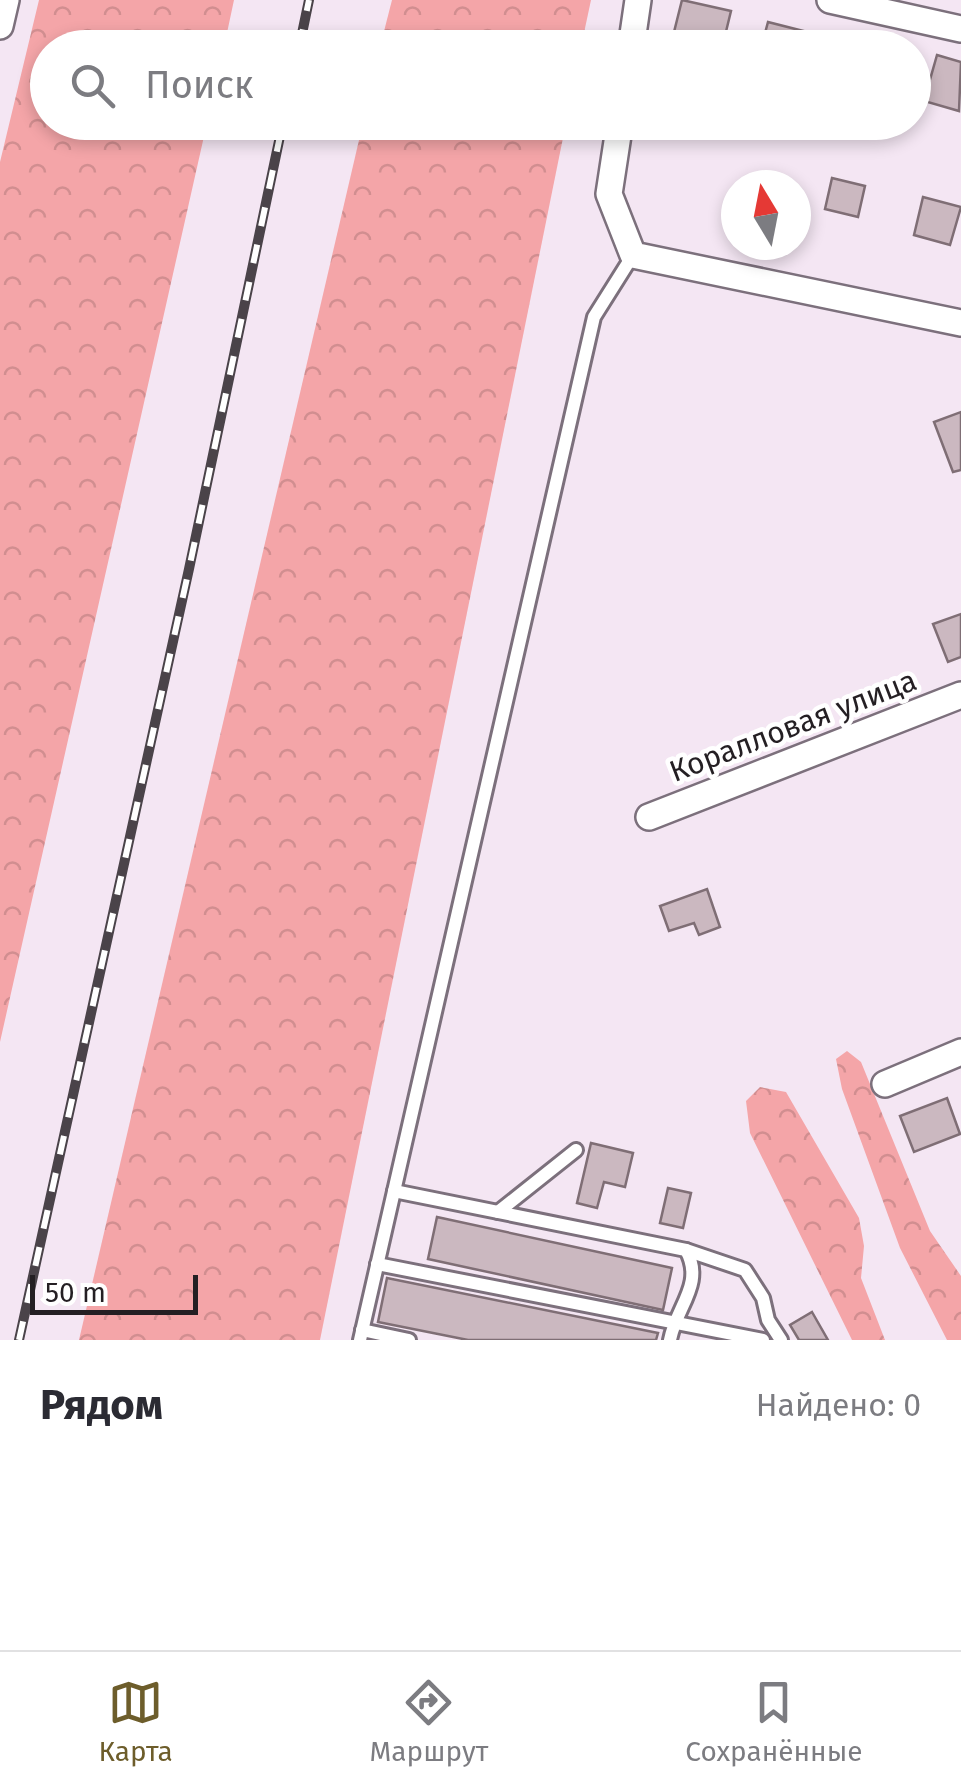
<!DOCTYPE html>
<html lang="ru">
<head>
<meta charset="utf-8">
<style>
	body { margin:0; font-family:"Fira Sans",sans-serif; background:#f7f7f7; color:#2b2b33 }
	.compass { position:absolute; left:721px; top:170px; width:90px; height:90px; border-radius:50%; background:#fff; box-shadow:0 5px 15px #0003; rotate:350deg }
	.scale { position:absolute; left:30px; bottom:25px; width:168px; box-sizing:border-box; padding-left:10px; border:5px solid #241f23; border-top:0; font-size:28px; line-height:35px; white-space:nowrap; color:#241f23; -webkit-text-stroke:8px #fff; paint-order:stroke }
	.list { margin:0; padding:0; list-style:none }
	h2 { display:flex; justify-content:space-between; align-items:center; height:130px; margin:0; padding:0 40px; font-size:42px }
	h2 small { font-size:32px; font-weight:400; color:#7c7c81 }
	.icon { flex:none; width:55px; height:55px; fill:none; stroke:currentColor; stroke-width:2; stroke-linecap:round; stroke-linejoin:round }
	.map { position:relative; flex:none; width:961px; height:1340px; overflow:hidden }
	.search { position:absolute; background:#fff; box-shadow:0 5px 15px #0003; left:30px; right:30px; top:30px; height:110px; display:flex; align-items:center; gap:25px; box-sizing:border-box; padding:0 35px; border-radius:55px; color:#7c7c81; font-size:38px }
	.sheet { height:310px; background:#fff }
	nav { display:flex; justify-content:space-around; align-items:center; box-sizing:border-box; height:140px; border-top:2px solid #e1e1e2; background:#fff; font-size:28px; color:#7c7c81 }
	nav a { display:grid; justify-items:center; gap:5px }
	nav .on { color:#6d5d2b }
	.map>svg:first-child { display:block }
</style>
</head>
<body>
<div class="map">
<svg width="961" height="1340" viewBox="0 0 961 1340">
	<defs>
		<pattern id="forest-crowns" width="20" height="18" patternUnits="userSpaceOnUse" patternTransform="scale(2.5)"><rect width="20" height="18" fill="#f4a5a8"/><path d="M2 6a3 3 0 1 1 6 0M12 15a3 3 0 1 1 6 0" fill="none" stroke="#d18e90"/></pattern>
	</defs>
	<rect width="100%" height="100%" fill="#f4e6f3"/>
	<g fill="url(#forest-crowns)">
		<polygon points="39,0 234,0 224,47 48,48 48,122 207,123 0,1042 0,162"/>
		<polygon points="392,0 591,0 581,47 380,47"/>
		<polygon points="363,123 566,123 320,1340 79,1340"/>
		<polygon points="847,1051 861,1062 930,1231 961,1276 961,1340 947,1340 900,1248 842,1089 836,1059"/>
		<polygon points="760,1087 786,1092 859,1218 864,1246 861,1278 885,1340 852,1340 750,1133 746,1101"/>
	</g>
	<g fill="#cbb8c0" stroke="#7f6e75" stroke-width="2.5">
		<polygon points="682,0 731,11 722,48 703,48 672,40"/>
		<polygon points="768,22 815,34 811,48 761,48"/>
		<polygon points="855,40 883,48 853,48"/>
		<polygon points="937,55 961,62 959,111 924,101"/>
		<polygon points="832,178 865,186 858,217 825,209"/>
		<polygon points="923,197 961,207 950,245 914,235"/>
		<polygon points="961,412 961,470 953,472 934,422"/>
		<polygon points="961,614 961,657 948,662 933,624"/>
		<polygon points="707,889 720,927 699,935 694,923 669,931 660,906"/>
		<polygon points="947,1098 960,1134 914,1152 900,1116"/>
		<polygon points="591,1143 633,1153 625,1187 604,1182 597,1208 577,1203"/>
		<polygon points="668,1188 691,1193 683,1228 660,1223"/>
		<polygon points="437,1217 672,1268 663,1310 428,1259"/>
		<polygon points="387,1278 658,1333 656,1340 468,1340 378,1322"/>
		<polygon points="812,1312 828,1340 799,1340 790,1325"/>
	</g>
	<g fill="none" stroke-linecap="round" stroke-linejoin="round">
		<g stroke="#7c707c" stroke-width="18">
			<g id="lane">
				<path d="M 394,1191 L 686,1250 C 705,1284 676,1307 670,1340"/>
				<polyline points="498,1212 576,1150"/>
				<polyline points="686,1250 745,1270 763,1298 768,1320 781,1340"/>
				<polyline points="377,1264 763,1340"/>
				<polyline points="362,1330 409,1340"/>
				<polyline points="360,1340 594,317 633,255"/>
			</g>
		</g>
		<g stroke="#7c707c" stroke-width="30">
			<g id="street">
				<polyline points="830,0 961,29"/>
				<polyline points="0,26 6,0"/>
				<polyline points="631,48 638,0"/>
				<polyline points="620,122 609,194 633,255 961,323"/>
				<polyline points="649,817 961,695"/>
				<polyline points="885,1084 961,1052"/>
			</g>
		</g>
		<use href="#lane" stroke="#fff" stroke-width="12"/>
		<use href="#street" stroke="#fff" stroke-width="25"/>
		<g stroke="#4a4349" stroke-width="10">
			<g id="rail">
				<polyline points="299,48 309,0"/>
				<polyline points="19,1340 189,569 283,122"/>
			</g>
		</g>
		<use href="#rail" stroke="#fff" stroke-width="6" stroke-dasharray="19" stroke-linecap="butt"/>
	</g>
	<g text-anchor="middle" stroke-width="9" stroke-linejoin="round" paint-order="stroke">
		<g font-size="30" fill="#241f23" stroke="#fff">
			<text transform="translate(793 726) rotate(-21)" y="10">Коралловая улица</text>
		</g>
	</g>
</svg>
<svg class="compass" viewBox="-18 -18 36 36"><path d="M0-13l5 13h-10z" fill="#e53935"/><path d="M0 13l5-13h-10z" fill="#7c7c81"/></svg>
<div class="scale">50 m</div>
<div class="search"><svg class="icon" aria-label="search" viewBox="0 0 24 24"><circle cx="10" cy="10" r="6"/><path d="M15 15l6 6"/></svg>Поиск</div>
</div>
<section class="sheet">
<h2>Рядом<small>Найдено: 0</small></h2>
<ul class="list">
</ul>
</section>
<nav>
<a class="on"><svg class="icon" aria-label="map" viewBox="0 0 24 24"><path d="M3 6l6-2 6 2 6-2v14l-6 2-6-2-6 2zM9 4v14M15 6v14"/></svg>Карта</a>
<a><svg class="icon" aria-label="directions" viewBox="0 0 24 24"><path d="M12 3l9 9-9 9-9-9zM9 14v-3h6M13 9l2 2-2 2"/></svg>Маршрут</a>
<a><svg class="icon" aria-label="saved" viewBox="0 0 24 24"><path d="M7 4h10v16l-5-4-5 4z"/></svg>Сохранённые</a>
</nav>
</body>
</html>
